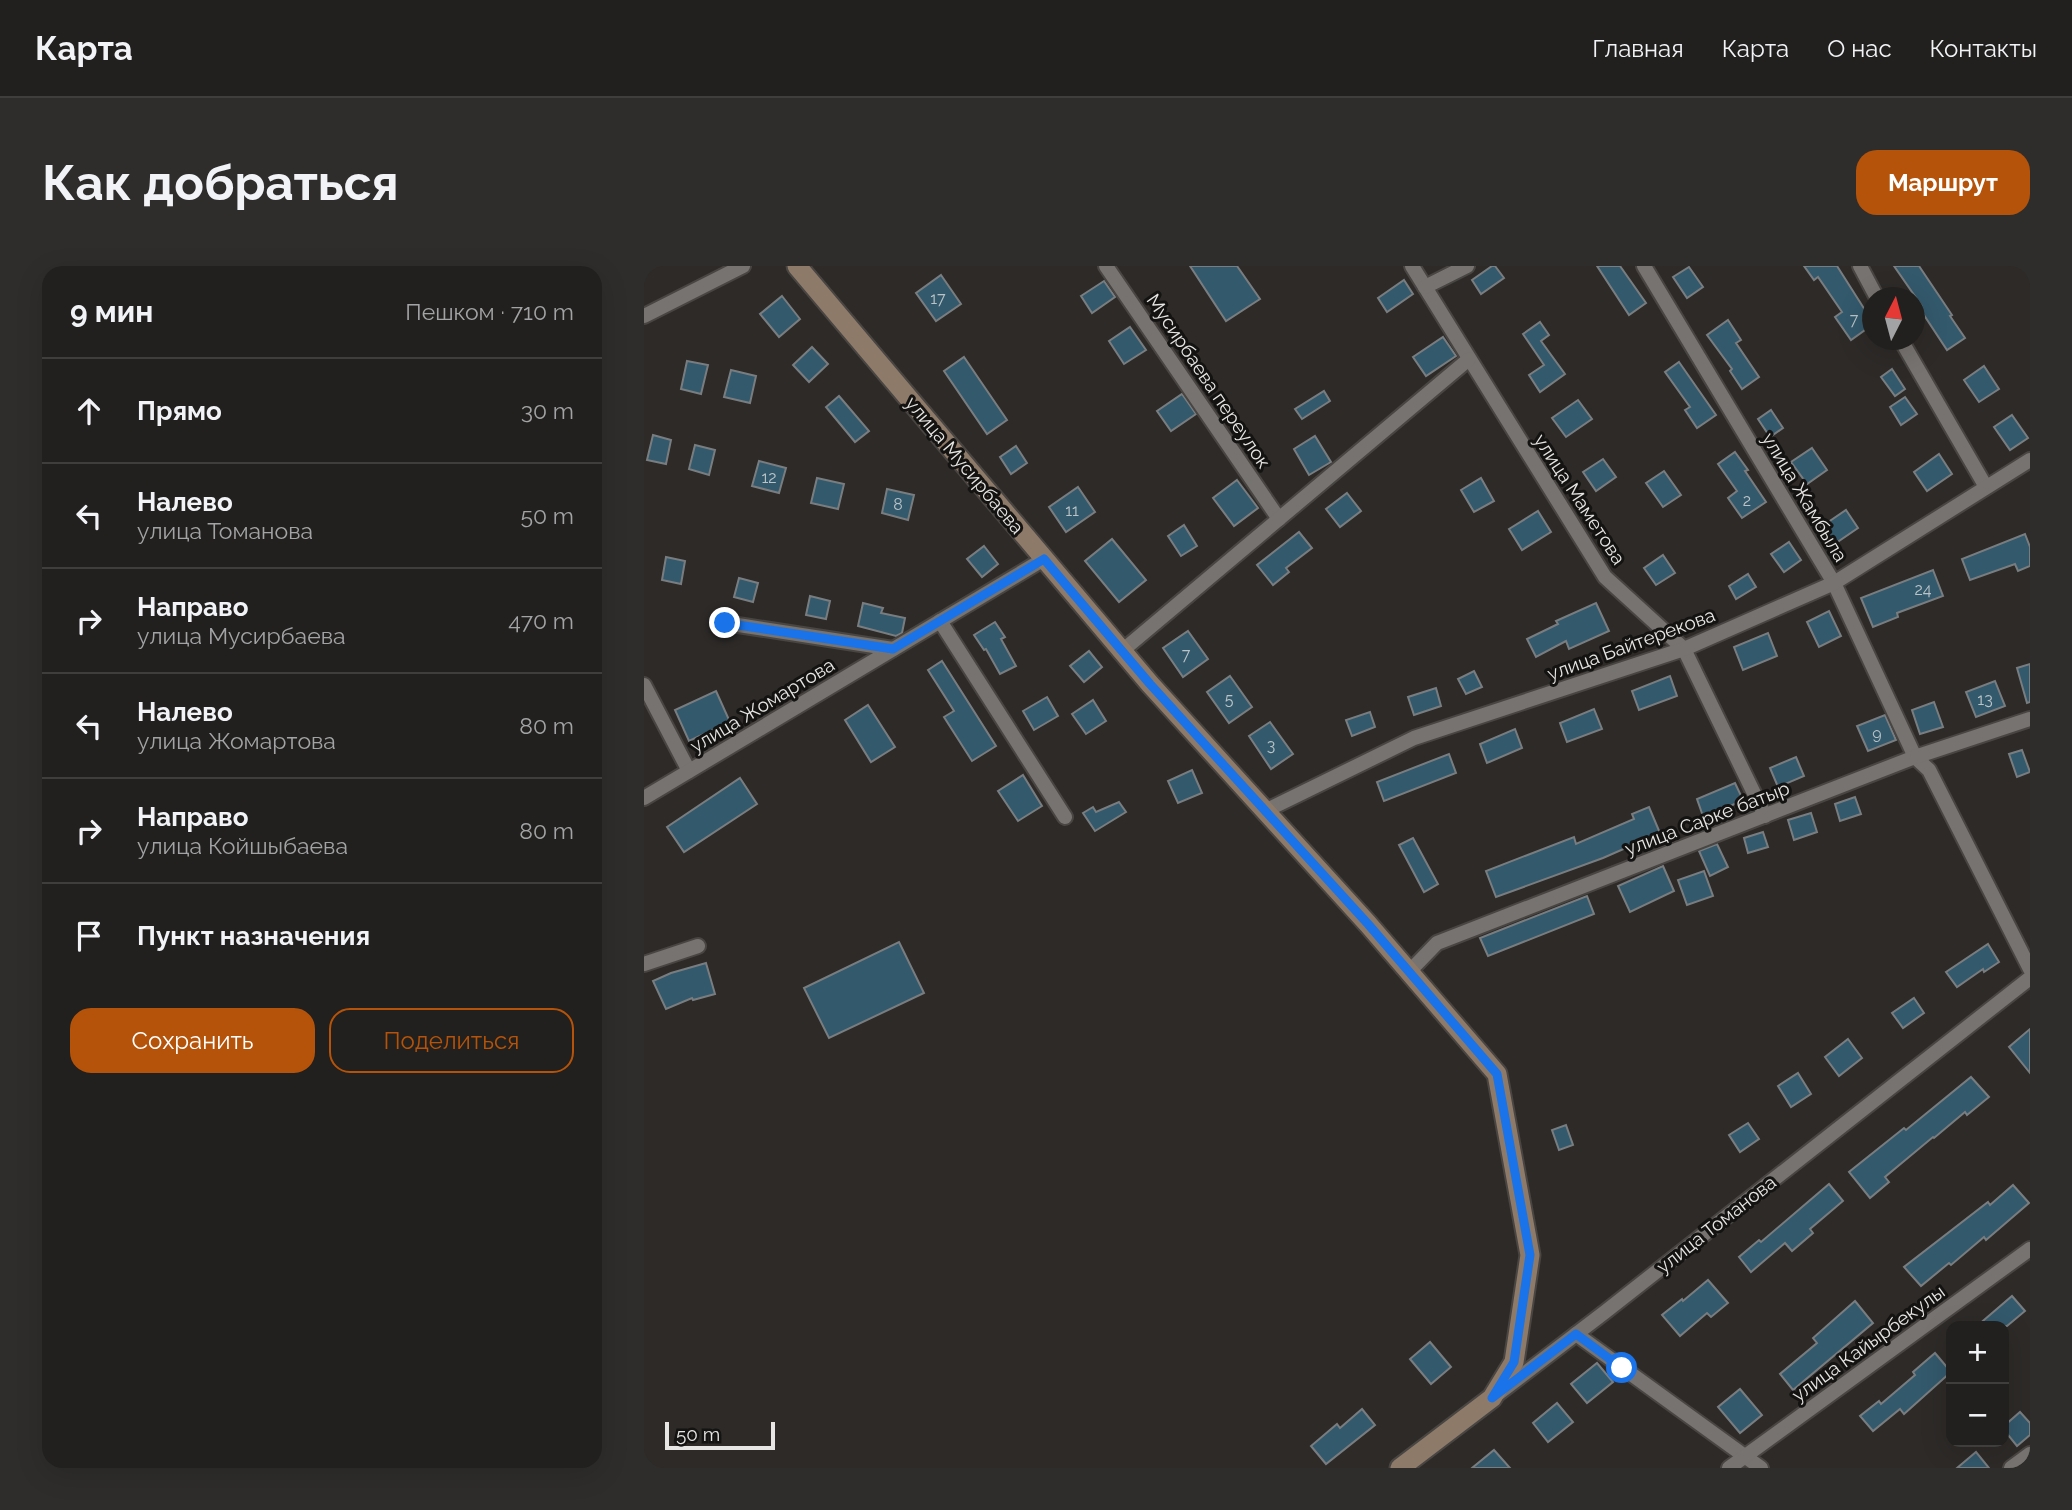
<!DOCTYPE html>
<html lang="ru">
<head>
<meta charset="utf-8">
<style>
	body { margin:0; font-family:Raleway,sans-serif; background:#2e2d2b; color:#f1f3f6 }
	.controls { position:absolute; right:21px; bottom:21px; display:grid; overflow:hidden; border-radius:14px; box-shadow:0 7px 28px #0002 }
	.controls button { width:63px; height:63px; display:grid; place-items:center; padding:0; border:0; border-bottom:2px solid #3f3e3c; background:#22201e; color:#f1f3f6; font:35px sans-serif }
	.compass { position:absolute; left:1218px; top:21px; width:63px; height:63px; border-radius:50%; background:#22201e; box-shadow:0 7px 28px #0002; rotate:6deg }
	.scale { position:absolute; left:21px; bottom:18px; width:110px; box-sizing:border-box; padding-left:7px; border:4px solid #e8e6e4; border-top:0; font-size:19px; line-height:24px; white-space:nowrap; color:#e8e6e4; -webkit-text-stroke:5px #141312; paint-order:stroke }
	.stop { position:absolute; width:21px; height:21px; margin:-16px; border:5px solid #1a73e8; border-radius:50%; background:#fff }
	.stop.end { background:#1a73e8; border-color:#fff; box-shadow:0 2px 7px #0008 }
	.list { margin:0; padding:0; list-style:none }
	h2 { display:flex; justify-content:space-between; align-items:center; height:91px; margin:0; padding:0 28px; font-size:30px }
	h2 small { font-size:23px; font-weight:400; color:#a2a3a4 }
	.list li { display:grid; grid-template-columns:46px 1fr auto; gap:21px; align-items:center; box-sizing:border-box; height:105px; padding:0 28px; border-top:2px solid #3f3e3c }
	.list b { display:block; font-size:26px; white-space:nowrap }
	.list p { margin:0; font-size:23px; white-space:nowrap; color:#a2a3a4 }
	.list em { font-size:23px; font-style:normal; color:#a2a3a4 }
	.actions { display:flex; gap:14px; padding:21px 28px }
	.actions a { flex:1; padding:16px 0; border:2px solid #b45309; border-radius:21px; text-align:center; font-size:24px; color:#b45309 }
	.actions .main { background:#b45309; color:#fff }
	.icon { flex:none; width:38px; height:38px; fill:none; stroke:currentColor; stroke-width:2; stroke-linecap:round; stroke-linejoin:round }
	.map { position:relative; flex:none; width:1386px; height:1202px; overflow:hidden; border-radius:21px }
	header { display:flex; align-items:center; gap:42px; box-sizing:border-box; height:98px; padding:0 35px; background:#22201e; border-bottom:2px solid #3f3e3c }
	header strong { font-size:33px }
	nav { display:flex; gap:38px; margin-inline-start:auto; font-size:24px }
	.intro { display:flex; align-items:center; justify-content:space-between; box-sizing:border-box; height:168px; padding:0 42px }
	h1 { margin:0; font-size:49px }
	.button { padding:18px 32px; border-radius:21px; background:#b45309; color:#fff; font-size:24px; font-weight:700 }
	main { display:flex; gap:42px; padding:0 42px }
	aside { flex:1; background:#22201e; border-radius:21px; box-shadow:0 7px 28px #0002 }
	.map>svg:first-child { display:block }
</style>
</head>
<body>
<header>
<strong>Карта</strong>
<nav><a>Главная</a><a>Карта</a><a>О нас</a><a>Контакты</a></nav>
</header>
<div class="intro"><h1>Как добраться</h1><a class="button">Маршрут</a></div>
<main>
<aside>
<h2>9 мин<small>Пешком · 710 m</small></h2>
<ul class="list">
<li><svg class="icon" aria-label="ahead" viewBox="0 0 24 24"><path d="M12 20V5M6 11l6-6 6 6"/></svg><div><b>Прямо</b></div><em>30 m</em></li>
<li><svg class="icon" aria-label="left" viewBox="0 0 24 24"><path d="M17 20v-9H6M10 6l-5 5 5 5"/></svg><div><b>Налево</b><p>улица Томанова</p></div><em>50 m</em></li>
<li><svg class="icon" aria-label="right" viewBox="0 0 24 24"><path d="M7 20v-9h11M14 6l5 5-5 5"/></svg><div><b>Направо</b><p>улица Мусирбаева</p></div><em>470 m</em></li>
<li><svg class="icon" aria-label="left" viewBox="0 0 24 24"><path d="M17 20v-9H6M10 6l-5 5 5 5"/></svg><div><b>Налево</b><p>улица Жомартова</p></div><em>80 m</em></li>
<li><svg class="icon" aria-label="right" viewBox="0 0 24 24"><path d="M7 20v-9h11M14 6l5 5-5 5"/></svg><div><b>Направо</b><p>улица Койшыбаева</p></div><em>80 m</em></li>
<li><svg class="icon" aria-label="arrive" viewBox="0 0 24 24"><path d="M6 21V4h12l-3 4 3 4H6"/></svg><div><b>Пункт назначения</b></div></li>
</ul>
<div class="actions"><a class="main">Сохранить</a><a>Поделиться</a></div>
</aside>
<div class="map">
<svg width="1386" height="1202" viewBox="0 0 1386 1202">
	<rect width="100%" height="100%" fill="#2d2a28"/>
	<g fill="#33596c" stroke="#797d7f" stroke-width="2">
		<polygon points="546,0 593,0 616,33 582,55"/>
		<polygon points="848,0 851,0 860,12 837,28 828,14"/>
		<polygon points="953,0 976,0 1002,37 985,49"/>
		<polygon points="1160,0 1193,0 1228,55 1228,59 1207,74 1191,51 1198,46 1174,11 1170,14"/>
		<polygon points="1250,0 1275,0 1308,49 1306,50 1321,72 1303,84 1274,40 1277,39"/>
		<polygon points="1045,1 1059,21 1043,32 1029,11"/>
		<polygon points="297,9 317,38 292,55 272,27"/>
		<polygon points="760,14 769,28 743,46 734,32"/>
		<polygon points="460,15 471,31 448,47 437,30"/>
		<polygon points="138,30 156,53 135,71 116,48"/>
		<polygon points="1084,54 1097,74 1092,77 1115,111 1098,123 1086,105 1088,103 1063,69"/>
		<polygon points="896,56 905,69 897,75 921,108 896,126 885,109 900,99 879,68"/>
		<polygon points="486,61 502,84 480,98 465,75"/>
		<polygon points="799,71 812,90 782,110 769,91"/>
		<polygon points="168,81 184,98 165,116 149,99"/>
		<polygon points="320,91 363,154 343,168 300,105"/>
		<polygon points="43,95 64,99 57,128 37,123"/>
		<polygon points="1035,96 1072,149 1053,162 1041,144 1046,141 1021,106"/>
		<polygon points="1340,100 1355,123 1335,136 1320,114"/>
		<polygon points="1248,103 1261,123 1251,130 1237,111"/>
		<polygon points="87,104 112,110 106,137 80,131"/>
		<polygon points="680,125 686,135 658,153 651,143"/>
		<polygon points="538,128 552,148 527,165 513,145"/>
		<polygon points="195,130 225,165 211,176 182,141"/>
		<polygon points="1261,131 1273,148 1257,159 1246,141"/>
		<polygon points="934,134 948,153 922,171 908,152"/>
		<polygon points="1127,144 1139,162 1126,171 1114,153"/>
		<polygon points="1368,149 1384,172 1366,184 1350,161"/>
		<polygon points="9,169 27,174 22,198 3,194"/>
		<polygon points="671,170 687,196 665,209 650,183"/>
		<polygon points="51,179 71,184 65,209 45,203"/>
		<polygon points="372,180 383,197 367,208 356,191"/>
		<polygon points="1168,182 1183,204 1163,218 1147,196"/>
		<polygon points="1091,186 1104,204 1101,205 1122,236 1098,252 1084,232 1093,225 1074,198"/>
		<polygon points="1295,188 1308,208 1283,225 1270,206"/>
		<polygon points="959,193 972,211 952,225 939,206"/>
		<polygon points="115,195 142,202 135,227 108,220"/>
		<polygon points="1020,205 1037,229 1019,241 1002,217"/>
		<polygon points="173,212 200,218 194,243 167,237"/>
		<polygon points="837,212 850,235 830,246 817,224"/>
		<polygon points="593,214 614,242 590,260 569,232"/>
		<polygon points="434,221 451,246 422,266 405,241"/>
		<polygon points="243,223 270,229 264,254 238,247"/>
		<polygon points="703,227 717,245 696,261 682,243"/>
		<polygon points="1202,244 1214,262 1189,279 1177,261"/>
		<polygon points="894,245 907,266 878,284 865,263"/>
		<polygon points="540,259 553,280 537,290 524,270"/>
		<polygon points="655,266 668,282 642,302 645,306 629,319 613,299"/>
		<polygon points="1381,268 1386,281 1386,300 1374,305 1371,298 1326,314 1318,293"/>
		<polygon points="468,273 502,314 475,336 441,295"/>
		<polygon points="1145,276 1157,294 1140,306 1127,288"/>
		<polygon points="340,280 354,298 338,311 323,293"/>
		<polygon points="1019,289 1031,307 1012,319 1000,302"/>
		<polygon points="22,291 41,295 37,318 18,314"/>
		<polygon points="1289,304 1299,330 1253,347 1254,351 1229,361 1217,332"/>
		<polygon points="1104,308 1112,321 1092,333 1085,320"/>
		<polygon points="95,312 114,317 109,336 90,331"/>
		<polygon points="166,330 186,335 182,353 162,349"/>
		<polygon points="219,337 239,342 237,347 261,352 258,367 252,370 214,360"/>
		<polygon points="952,337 965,365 925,383 922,375 892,391 883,373 914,358 912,355"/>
		<polygon points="1185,345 1197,370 1175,381 1163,356"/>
		<polygon points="351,356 361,371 357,373 372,400 356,408 342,383 340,384 330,369"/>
		<polygon points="544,365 564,393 539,411 519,382"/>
		<polygon points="1124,367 1133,390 1099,404 1090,381"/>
		<polygon points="445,385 458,401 440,416 426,400"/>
		<polygon points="298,395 352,480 328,495 300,451 310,445 284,404"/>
		<polygon points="1386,398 1386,436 1383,437 1373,402"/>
		<polygon points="830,405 838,421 822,428 814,413"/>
		<polygon points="586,410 608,441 585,457 563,426"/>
		<polygon points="1026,410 1033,430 995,444 988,425"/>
		<polygon points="1351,415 1361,440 1332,451 1322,426"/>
		<polygon points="792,422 797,440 770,449 764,431"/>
		<polygon points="72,425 86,456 45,475 31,444"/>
		<polygon points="403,431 414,450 390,464 379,445"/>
		<polygon points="449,434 462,455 442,468 428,448"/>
		<polygon points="1290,436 1299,461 1276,468 1268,444"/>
		<polygon points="224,439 251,481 227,496 201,454"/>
		<polygon points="950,443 958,463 923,476 916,457"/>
		<polygon points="726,446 731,461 708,470 702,454"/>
		<polygon points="1241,449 1252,474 1224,485 1213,460"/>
		<polygon points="626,456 649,488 627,503 605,470"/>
		<polygon points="871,463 878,482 843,497 836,478"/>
		<polygon points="1378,484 1386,506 1373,511 1365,488"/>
		<polygon points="805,488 812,507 740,535 733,516"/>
		<polygon points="1152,491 1160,510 1134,521 1126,502"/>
		<polygon points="548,504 558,527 534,537 524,515"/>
		<polygon points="379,509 398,540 374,555 354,525"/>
		<polygon points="96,512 113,538 40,586 23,561"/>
		<polygon points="1091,517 1099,534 1076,545 1076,550 1061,556 1053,533"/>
		<polygon points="1211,531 1217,548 1196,555 1191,538"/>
		<polygon points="475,536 482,546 451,565 439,547 449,541 452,546"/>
		<polygon points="1005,541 1016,567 959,592 852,631 842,605 930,571 932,578 990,553 988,548"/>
		<polygon points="1167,547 1173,566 1150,574 1144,554"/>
		<polygon points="1119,566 1124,581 1104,587 1100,572"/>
		<polygon points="769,572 794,618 780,626 755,579"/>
		<polygon points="1073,578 1084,601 1066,610 1055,585"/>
		<polygon points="1019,600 1030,625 986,646 974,620"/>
		<polygon points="1060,605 1069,630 1043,639 1034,614"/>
		<polygon points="943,630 950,648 844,690 836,672"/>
		<polygon points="255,676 280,727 185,772 160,722"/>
		<polygon points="1344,678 1355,696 1340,706 1339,703 1313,721 1302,706"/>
		<polygon points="62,697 71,728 49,734 48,732 22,743 9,715 27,707"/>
		<polygon points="1270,732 1280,747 1259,762 1248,747"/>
		<polygon points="1386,763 1386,807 1365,781"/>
		<polygon points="1204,773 1218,792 1195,810 1181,791"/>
		<polygon points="1154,807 1167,828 1147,841 1134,820"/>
		<polygon points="1327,811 1345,831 1323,849 1321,846 1290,872 1289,871 1241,911 1245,916 1226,932 1205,906 1260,862 1262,864"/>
		<polygon points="1104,857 1115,873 1096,886 1085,869"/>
		<polygon points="922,859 929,879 915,884 908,864"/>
		<polygon points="1185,918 1199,935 1166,963 1169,967 1148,985 1141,977 1107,1006 1095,991 1115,974 1117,976"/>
		<polygon points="1369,919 1385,937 1342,974 1340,971 1307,999 1305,997 1277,1020 1260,1001 1344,936 1346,939"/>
		<polygon points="1064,1014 1084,1037 1067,1051 1063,1047 1036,1070 1018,1049 1038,1033 1039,1035"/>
		<polygon points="1368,1030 1381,1045 1363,1060 1333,1060"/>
		<polygon points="1211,1035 1229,1057 1149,1124 1136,1108 1173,1077 1169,1072"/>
		<polygon points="786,1076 807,1101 787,1118 766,1093"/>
		<polygon points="1291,1087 1307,1106 1260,1148 1256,1143 1229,1165 1216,1150 1235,1135 1237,1138 1271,1109 1269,1106"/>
		<polygon points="953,1097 969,1116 943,1137 927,1118"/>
		<polygon points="1096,1123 1118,1149 1096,1167 1074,1141"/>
		<polygon points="913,1137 929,1156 904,1176 889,1157"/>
		<polygon points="718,1143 731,1159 682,1198 667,1180 693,1158 696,1162"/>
		<polygon points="1376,1146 1386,1157 1386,1169 1373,1180 1360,1164 1360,1160"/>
		<polygon points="850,1184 866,1202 828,1202"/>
		<polygon points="1332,1186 1345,1202 1313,1202"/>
	</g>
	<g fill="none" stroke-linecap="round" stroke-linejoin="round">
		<g stroke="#484543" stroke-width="18">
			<g id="street">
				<polyline points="462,0 635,253"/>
				<polyline points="768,0 961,311 1040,383 1121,550"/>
				<polyline points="1000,0 1190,317 1271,491 1285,504 1386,703"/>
				<polyline points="1216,0 1233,32"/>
				<polyline points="781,21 823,0"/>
				<polyline points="0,50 99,0"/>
				<polyline points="1257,74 1342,221"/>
				<polyline points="296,355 421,551"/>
				<polyline points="81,357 249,383"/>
				<polyline points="478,385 825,93"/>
				<polyline points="0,419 45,505"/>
				<polyline points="0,532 400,293"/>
				<polyline points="621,545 770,472 1040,383 1190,317 1386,194"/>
				<polyline points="0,698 54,680"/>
				<polyline points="765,706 793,677 1271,491 1386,453"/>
				<polyline points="932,1068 1117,1202"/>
				<polyline points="855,1127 961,1046 1386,712"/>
				<polyline points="1085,1202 1386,983"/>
				<polyline points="1367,1202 1386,1188"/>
			</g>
		</g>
		<g stroke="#484543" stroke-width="23">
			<polyline id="secondary" points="153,0 506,418 724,658 853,808 886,989 870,1096 848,1132 756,1202"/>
		</g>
		<use href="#street" stroke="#767370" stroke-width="14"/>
		<use href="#secondary" stroke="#8e7a68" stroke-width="19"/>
	</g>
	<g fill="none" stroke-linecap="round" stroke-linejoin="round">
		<polyline stroke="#1a73e8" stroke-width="9" points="81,357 249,383 400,293 506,418 724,658 853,808 886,989 870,1096 848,1132 932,1068 978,1102"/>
	</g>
	<g text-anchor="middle" stroke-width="6" stroke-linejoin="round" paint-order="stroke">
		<g font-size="16" fill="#bbc3c6">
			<text x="294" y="38">17</text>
			<text x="1210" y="59">7</text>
			<text x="125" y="217">12</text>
			<text x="1103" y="240">2</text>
			<text x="254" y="244">8</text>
			<text x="428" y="250">11</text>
			<text x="1279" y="329">24</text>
			<text x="542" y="394">7</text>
			<text x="585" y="439">5</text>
			<text x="1341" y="439">13</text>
			<text x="1233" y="473">9</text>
			<text x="627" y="485">3</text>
		</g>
		<g font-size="19" fill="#e8e6e4" stroke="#141312">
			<text transform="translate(565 115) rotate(56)" y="7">Мусирбаева переулок</text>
			<text transform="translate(321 199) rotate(50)" y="7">улица Мусирбаева</text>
			<text transform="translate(1161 231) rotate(59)" y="7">улица Жамбыла</text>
			<text transform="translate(936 233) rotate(57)" y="7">улица Маметова</text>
			<text transform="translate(987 378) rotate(-20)" y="7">улица Байтерекова</text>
			<text transform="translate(118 439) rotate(-31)" y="7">улица Жомартова</text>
			<text transform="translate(1063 552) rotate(-21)" y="7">улица Сарке батыр</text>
			<text transform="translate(1072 958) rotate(-38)" y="7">улица Томанова</text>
			<text transform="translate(1224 1077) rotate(-36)" y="7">улица Кайырбекулы</text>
		</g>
	</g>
</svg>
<div class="controls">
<button>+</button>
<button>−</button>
</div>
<svg class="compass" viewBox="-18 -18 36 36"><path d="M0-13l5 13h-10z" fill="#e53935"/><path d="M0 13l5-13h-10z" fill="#a2a3a4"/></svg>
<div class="scale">50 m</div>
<div class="stop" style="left:978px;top:1102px"></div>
<div class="stop end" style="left:81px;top:357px"></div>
</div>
</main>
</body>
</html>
